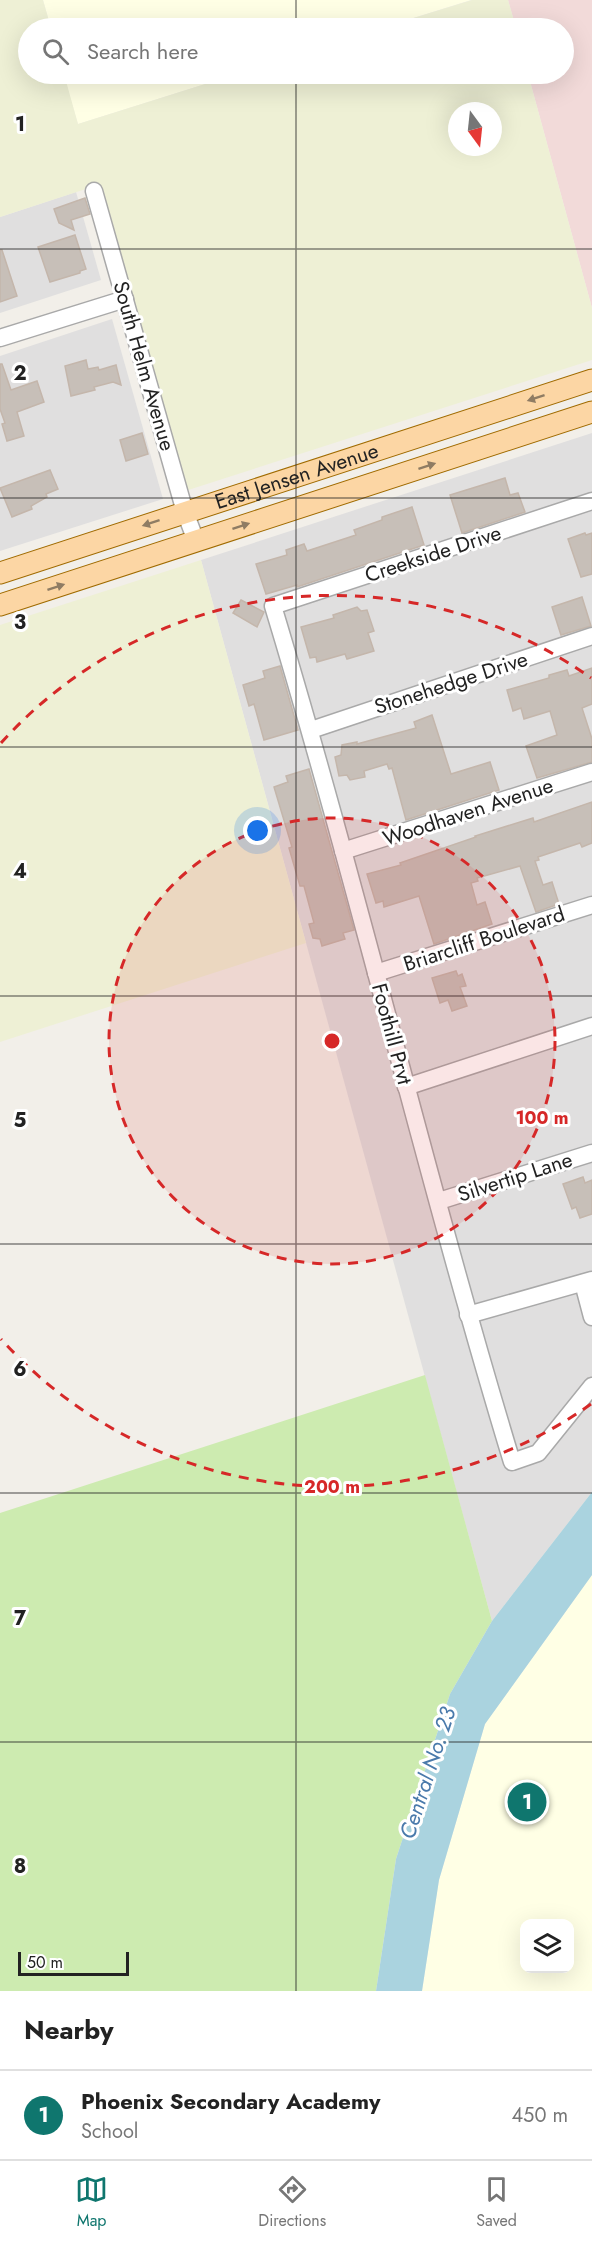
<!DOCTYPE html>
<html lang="en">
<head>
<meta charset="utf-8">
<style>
	body { margin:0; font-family:Jost,sans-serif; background:#f6f6f6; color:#222 }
	.controls { position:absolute; right:18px; bottom:18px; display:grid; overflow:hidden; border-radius:12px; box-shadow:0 6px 24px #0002 }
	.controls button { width:54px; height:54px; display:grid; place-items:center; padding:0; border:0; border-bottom:2px solid #e0e0e0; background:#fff; color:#222; font:30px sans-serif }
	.compass { position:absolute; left:448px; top:102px; width:54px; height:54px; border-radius:50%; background:#fff; box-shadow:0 6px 24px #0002; rotate:165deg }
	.scale { position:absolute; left:18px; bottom:15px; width:111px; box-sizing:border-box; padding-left:6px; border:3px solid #222; border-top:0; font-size:16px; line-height:21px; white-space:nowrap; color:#222; -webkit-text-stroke:4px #fff; paint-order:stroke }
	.you { position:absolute; left:258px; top:831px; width:21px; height:21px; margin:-15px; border:4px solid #fff; border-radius:50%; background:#1a73e8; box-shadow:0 0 0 9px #1a73e833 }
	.badge { display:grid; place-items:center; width:39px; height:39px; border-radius:50%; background:#0f766e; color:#fff; font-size:20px; font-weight:700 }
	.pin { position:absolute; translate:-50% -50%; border:3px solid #fff; box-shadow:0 2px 6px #0006 }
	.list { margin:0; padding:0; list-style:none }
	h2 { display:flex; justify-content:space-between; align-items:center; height:78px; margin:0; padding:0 24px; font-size:26px }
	h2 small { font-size:20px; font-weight:400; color:#767676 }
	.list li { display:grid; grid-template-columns:39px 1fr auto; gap:18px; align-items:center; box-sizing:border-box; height:90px; padding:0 24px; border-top:2px solid #e0e0e0 }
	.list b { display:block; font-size:22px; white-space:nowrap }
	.list p { margin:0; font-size:20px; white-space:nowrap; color:#767676 }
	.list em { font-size:20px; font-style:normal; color:#767676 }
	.icon { flex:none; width:33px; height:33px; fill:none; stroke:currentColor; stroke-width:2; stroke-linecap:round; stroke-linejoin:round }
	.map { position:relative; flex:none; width:592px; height:1991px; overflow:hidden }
	.search { position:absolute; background:#fff; box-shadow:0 6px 24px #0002; left:18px; right:18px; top:18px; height:66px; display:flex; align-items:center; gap:15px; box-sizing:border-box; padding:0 21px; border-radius:33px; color:#767676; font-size:22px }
	.sheet { height:168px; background:#fff }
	nav { display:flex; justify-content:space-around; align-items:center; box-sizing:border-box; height:84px; border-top:2px solid #e0e0e0; background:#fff; font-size:16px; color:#767676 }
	nav a { display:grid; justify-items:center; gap:3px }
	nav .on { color:#0f766e }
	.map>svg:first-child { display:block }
</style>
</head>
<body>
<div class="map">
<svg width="592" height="1991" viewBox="0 0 592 1991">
	<rect width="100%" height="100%" fill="#f2efe9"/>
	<g fill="#e0dfdf">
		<polygon points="76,192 101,280 0,313 0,217"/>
		<polygon points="112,319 163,499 0,551 0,356"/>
		<polygon points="592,433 592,1492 492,1621 201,560"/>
	</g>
	<polygon fill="#f2dad9" points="508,0 592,0 592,308 528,74 564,74 564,28 516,28"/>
	<g fill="#ffffe5" fill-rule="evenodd">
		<polygon points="43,0 471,0 381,28 51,28"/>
		<polygon points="63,74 237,74 78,124"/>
		<path d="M 592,1575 L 592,1991 L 422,1991 L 439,1880 L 485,1724 ZM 524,1924 L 570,1924 L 570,1968 L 524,1968 Z"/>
	</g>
	<g fill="#eef0d5" fill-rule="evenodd">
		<path d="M 0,0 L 43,0 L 51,28 L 28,28 L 28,74 L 64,74 L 78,124 L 237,74 L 528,74 L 592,308 L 592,360 L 182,492 L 95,186 L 0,217 ZM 457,111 L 493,111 L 493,147 L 457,147 Z"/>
		<polygon points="472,0 508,0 516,28 381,28"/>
		<polygon points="201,560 306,943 0,1042 0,625"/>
	</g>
	<polygon fill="#cdebb0" points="425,1375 492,1621 450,1694 396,1859 376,1991 0,1991 0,1513"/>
	<polygon fill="#aad3df" points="592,1492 592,1575 485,1724 439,1880 422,1991 376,1991 396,1859 450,1694 492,1621"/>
	<g fill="#c7bfb8" stroke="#c4b6ab" stroke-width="1.5">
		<polygon points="85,198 90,214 71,220 74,230 59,223 54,209"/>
		<polygon points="75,235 86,269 80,271 80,273 50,282 38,247"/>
		<polygon points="0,250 2,250 17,296 0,302"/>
		<polygon points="86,360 88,369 98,367 99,370 116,365 121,385 113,382 94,387 95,390 71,396 65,366"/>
		<polygon points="0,364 2,364 11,390 37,381 44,402 17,412 24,436 7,441 2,424 5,423 0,409"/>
		<polygon points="142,433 148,454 126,461 120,440"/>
		<polygon points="50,470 58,489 46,494 47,497 31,506 32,509 12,517 0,488"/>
		<polygon points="505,478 510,495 518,493 525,512 462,533 450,495"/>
		<polygon points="412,507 424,545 297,587 297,585 266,594 256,564 287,555 286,550 304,544 307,551 356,535 354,530 382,520 382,517"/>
		<polygon points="585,533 586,535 592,533 592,574 581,577 568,539"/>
		<polygon points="582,597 591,626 561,635 552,607"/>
		<polygon points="241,600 264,612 257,627 233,613"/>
		<polygon points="357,607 361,611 367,610 374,631 368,633 374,651 347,659 345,654 317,662 316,657 310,658 301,627 334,618 333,615"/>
		<polygon points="280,666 298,730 264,740 254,704 249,706 243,685 265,678 263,671"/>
		<polygon points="592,668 592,704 582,708 592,739 592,762 537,778 526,746 557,735 550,711 524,719 521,708 513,711 507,690 549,678 549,675 567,670 569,676"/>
		<polygon points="432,715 451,774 490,762 499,790 406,820 392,768 389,769 387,764 364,771 365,777 350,780 347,775 339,776 335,757 341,755 342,745 357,742 357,744 416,728 414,722"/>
		<polygon points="309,769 354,930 343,933 345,939 322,946 320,939 313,938 309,924 314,923 304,886 300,886 289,848 292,847 274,787 288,782 286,776"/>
		<polygon points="592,802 592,843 582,847 580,843 538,857 539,860 535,861 543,885 552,882 559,904 536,912 520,866 477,878 478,881 471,883 477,905 485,902 492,924 434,944 419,896 384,907 383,901 376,903 367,874 401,865 400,863 476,837 475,836 533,818 534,822"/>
		<polygon points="456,971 458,976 462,974 466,986 460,987 467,1006 452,1011 448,1000 440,1003 432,978"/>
		<polygon points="583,1177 585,1183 592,1180 592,1214 580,1218 576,1207 572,1209 563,1184"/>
	</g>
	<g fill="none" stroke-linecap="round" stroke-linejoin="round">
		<g stroke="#a9a9a9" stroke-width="19">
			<g id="minor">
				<polyline points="94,191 185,512 196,541"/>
				<polyline points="0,338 125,299"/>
				<path d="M 592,501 L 273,606 C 359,890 426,1179 512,1462 L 538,1453 L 592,1386"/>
				<polyline points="311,730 592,636"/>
				<polyline points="343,851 592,772"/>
				<polyline points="376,973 592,905"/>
				<polyline points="406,1087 592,1026"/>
				<polyline points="439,1201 592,1153"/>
				<polyline points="583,1283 592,1317"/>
				<polyline points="468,1315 592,1280"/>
			</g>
		</g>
		<g stroke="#a06b00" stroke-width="23">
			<g id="major">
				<path id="s1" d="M 0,573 L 592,380"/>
				<polyline points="0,605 592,412"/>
			</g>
		</g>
		<use href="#minor" stroke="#fff" stroke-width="16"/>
		<use href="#major" stroke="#fcd6a4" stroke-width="21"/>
	</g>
	<defs><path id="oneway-solid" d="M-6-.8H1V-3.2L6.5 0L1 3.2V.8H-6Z" transform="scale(1.5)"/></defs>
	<g fill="#8f7c63">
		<use href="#oneway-solid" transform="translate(536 398) rotate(162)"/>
		<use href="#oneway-solid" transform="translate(427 466) rotate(-18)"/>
		<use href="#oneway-solid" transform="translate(151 523) rotate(162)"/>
		<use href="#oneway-solid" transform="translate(241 526) rotate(-18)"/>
		<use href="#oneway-solid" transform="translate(56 587) rotate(-18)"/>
	</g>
	<path fill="none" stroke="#222" stroke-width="1.5" stroke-opacity="0.55" d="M 296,0 L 296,28M 296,74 L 296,1991M 0,249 L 592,249M 0,498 L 592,498M 0,747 L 592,747M 0,996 L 592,996M 0,1244 L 592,1244M 0,1493 L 592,1493M 0,1742 L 592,1742"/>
	<circle cx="332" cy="1041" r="223" fill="#d62828" fill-opacity=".12"/>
	<g fill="none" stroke="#d62828" stroke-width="3" stroke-dasharray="10 8">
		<circle cx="332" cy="1041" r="223"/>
		<path d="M591 1404A446 446 0 0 1 1 1339M1 743A446 446 0 0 1 591 678"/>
	</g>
	<g text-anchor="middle" stroke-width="6" stroke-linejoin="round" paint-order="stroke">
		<g font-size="21" fill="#222" stroke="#fff">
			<text transform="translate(144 366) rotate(74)" y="7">South Helm Avenue</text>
			<text dy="7" stroke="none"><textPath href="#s1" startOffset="312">East Jensen Avenue</textPath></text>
			<text transform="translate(433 554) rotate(-18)" y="7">Creekside Drive</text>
			<text transform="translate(451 683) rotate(-18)" y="7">Stonehedge Drive</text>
			<text transform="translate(468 812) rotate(-18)" y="7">Woodhaven Avenue</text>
			<text transform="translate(484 939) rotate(-18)" y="7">Briarcliff Boulevard</text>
			<text transform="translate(392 1034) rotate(75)" y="7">Foothill Prvt</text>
			<text transform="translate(515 1177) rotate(-18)" y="7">Silvertip Lane</text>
		</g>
		<g font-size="22" font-style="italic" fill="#4a7aab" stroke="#fff">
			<text transform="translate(427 1773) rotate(-72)" y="8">Central No. 23</text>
		</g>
	</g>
	<g font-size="20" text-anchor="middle" font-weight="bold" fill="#222" stroke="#fff" stroke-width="6" stroke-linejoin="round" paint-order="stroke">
		<text x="20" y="131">1</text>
		<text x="20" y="380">2</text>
		<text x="20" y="629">3</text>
		<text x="20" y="878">4</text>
		<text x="20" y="1127">5</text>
		<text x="20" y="1376">6</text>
		<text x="20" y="1625">7</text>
		<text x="20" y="1873">8</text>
	</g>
	<circle cx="332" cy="1041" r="9" fill="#d62828" stroke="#fff" stroke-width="3"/>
	<g font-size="18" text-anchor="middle" font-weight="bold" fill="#d62828" stroke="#fff" stroke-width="6" stroke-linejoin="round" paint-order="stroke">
		<text x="542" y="1124">100 m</text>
		<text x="332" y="1493">200 m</text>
	</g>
</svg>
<div class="controls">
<button><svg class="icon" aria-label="layers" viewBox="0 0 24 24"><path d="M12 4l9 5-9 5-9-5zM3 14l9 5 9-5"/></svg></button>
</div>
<svg class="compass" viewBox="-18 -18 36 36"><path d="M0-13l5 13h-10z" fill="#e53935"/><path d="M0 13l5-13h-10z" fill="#767676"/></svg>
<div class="scale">50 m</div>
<div class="you"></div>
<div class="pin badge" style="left:527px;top:1802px">1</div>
<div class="search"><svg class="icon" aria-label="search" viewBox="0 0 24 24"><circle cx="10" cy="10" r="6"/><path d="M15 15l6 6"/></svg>Search here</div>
</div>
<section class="sheet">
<h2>Nearby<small></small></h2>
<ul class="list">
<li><span class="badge">1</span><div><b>Phoenix Secondary Academy</b><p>School</p></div><em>450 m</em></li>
</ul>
</section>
<nav>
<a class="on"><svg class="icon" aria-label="map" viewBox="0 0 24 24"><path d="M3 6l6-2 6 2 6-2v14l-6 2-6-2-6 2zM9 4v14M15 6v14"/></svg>Map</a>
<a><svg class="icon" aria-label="directions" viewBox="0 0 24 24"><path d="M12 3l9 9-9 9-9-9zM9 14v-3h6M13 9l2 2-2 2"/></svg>Directions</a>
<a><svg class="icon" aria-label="saved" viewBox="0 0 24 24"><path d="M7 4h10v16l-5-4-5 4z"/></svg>Saved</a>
</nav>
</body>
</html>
